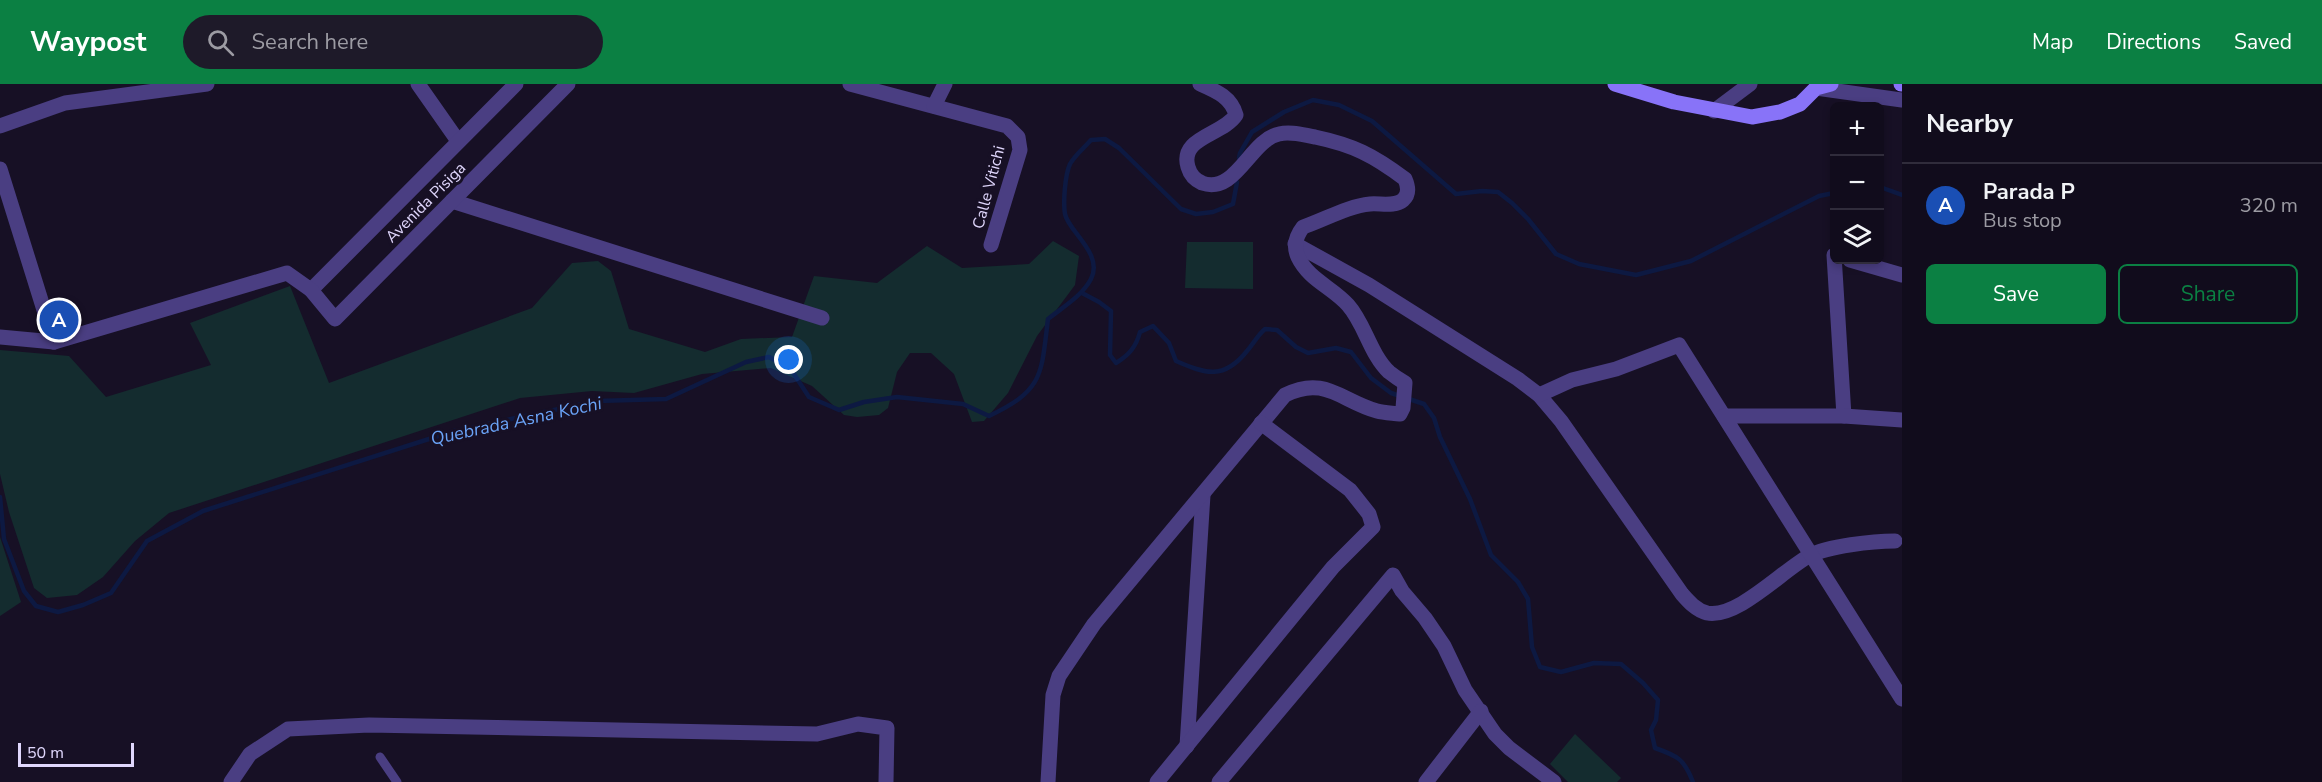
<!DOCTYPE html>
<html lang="en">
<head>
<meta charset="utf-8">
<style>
	body { margin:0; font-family:"Nunito Sans",sans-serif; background:#1e1a29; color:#f1f3f6 }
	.controls { position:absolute; right:18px; top:18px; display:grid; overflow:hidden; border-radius:9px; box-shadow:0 3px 9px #0003 }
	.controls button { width:54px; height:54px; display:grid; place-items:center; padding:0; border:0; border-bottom:2px solid #302c3b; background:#110c1c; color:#f1f3f6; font:30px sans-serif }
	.scale { position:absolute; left:18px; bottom:15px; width:116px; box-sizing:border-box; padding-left:6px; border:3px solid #e0d7fd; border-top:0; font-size:16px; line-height:21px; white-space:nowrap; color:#e0d7fd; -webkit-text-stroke:4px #171025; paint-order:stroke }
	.you { position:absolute; left:789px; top:276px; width:21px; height:21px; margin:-15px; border:4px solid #fff; border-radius:50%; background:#1a73e8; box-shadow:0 0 0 9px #1a73e833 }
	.badge { display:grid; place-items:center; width:39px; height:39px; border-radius:50%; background:#0b8043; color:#fff; font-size:20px; font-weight:700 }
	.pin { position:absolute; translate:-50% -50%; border:3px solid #fff; box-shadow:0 2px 6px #0006 }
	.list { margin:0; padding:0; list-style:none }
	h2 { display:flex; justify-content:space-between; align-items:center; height:78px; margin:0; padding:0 24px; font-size:26px }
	h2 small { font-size:20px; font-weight:400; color:#9c9ba3 }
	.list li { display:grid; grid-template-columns:39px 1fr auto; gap:18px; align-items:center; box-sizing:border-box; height:84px; padding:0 24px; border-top:2px solid #302c3b }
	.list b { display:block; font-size:22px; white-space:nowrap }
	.list p { margin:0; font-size:20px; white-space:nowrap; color:#9c9ba3 }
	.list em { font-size:20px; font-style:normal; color:#9c9ba3 }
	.actions { display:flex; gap:12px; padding:18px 24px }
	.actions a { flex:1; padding:14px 0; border:2px solid #0b8043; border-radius:9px; text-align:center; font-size:21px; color:#0b8043 }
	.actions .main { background:#0b8043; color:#fff }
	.icon { flex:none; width:33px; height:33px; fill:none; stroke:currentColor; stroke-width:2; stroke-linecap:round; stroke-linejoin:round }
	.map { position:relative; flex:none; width:1902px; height:698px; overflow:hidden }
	header { display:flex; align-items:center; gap:36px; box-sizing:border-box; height:84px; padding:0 30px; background:#0b8043; color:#fff }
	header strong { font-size:28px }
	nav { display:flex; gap:33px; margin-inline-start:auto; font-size:21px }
	.search { width:420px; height:54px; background:#1e1a29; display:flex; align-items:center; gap:15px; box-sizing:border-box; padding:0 21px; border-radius:33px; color:#9c9ba3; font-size:22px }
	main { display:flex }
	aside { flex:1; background:#110c1c }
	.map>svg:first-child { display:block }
</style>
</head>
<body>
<header>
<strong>Waypost</strong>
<div class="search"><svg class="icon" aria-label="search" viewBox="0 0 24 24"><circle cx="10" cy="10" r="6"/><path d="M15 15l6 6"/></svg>Search here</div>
<nav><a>Map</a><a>Directions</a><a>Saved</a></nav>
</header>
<main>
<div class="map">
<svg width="1902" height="698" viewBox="0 0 1902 698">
	<rect width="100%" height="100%" fill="#171025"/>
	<g fill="#142c2f">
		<polygon points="1053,157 1079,172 1075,201 1037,252 1008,309 984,337 972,338 954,290 931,269 910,269 897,288 888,324 879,331 857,333 844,331 812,302 771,284 702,290 634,309 592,307 520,314 169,429 135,457 103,493 77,511 47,514 34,504 9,428 0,390 0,266 69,272 106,313 211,281 190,239 290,202 329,299 532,224 572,179 598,177 611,187 629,245 705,268 741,255 792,253 814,192 877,199 927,162 962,184 1029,180"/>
		<polygon points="1187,158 1253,158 1253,205 1185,204"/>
		<polygon points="0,453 21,518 0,532"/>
		<polygon points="1575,650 1621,694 1617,698 1568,698 1550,680"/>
	</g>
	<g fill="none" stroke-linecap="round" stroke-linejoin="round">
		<g stroke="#0d1942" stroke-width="4.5">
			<polyline points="1239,74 1240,69 1252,48 1284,28 1313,16 1339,21 1372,37 1456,110 1482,107 1498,108 1512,119 1528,135 1556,170 1579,180 1636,191 1691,177 1819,112 1834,109"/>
			<polyline points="1880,103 1902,111"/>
			<path d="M 1082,209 L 1099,218 L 1111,227 L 1110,271 L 1116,279 C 1129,271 1136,263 1140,248 L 1153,242 L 1169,259 L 1176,277 C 1206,290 1224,296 1247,267 C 1254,259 1257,252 1265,245 L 1277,246 L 1296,263 L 1308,269 L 1336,264 L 1351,268 L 1371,294 L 1391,309 L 1424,320 L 1434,334 L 1440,353 L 1470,415 L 1491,471 L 1518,498 L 1528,515 L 1532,563 L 1540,583 L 1561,588 L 1594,579 L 1621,580 L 1643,599 L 1658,616 L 1656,636 L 1651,646 L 1655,664 C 1678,672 1684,675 1693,698"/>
			<path d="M 0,413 L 4,455 L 24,507 L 36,522 L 58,528 L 83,521 L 111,509 L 147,457 L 203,427 L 454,347 L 597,317 L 666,315 L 746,278 L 769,273 L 790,284 L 809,313 L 839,326 L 864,318 L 897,313 L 963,320 L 989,332 C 1044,306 1041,291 1048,235 C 1063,223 1082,212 1091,195 C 1104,170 1068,147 1065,130 C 1063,118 1065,91 1070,80 C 1075,71 1085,63 1091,56 L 1105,55 L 1119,64 L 1181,125 L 1196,130 L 1213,128 L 1233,120 L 1237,98"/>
		</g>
		<polyline stroke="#4a3e82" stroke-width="9" points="380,673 397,698"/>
		<g stroke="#4a3e82" stroke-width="15">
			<polyline points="418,0 458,57"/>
			<polyline points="850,0 1007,42 1018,53 1020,66 991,161"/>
			<polyline points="1816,4 1902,16"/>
			<polyline points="934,22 945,0"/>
			<polyline points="1714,27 1750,0"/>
			<polyline points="0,42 65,19 207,0"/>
			<polyline points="0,85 54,258"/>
			<polyline points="452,117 822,234"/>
			<path d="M 1295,160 L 1369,201 L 1518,295 L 1539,311 L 1561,337 L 1682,510 C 1689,518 1696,526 1707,529 C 1737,535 1783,486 1809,472 C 1828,462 1873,457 1895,457"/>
			<polyline points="1834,171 1844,332"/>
			<polyline points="1850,176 1902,191"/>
			<polyline points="311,206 516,0"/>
			<polyline points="0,253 54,258 287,189 311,206 335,235 568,0"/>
			<polyline points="1539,311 1572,296 1616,285 1679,261 1902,615"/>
			<polyline points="1724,332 1844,332 1902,336"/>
			<polyline points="1187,662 1203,411"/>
			<polyline points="231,698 250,670 288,645 369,641 817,650 858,640 887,644 886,698"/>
			<path d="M 1048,698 L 1053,611 L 1059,592 L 1094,540 L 1285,311 C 1325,291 1341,317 1377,327 C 1384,329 1393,329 1400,330 L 1403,324 L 1405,299 C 1400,296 1394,292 1389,288 C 1370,270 1365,240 1348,221 C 1332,203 1309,196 1298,173 C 1293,162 1296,152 1303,143 C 1324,136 1348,122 1370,120 C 1380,119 1395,123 1403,116 C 1410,110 1408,102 1405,95 C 1373,71 1353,61 1315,53 C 1303,51 1291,47 1279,50 C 1250,56 1236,111 1202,99 C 1195,96 1190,90 1188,83 C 1179,53 1223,51 1236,31 C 1231,13 1216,7 1200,0"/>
			<polyline points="1157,698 1333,483 1373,443 1369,430 1350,406 1261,339"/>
			<polyline points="1219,698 1393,491 1402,507 1425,534 1444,562 1465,606 1495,650 1509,664 1554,698"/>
			<polyline points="1426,698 1481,627"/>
		</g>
		<g stroke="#8873f8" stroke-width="15">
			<polyline points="1615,0 1674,18 1752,33 1780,28 1800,20 1816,4 1831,0"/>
			<polyline points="1901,0 1902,0"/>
		</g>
	</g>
	<g text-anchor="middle" stroke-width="6" stroke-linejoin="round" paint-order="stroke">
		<g font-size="16" fill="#e0d7fd" stroke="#171025">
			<text transform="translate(988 103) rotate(-75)" y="6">Calle Vitichi</text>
			<text transform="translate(425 118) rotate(-45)" y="6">Avenida Pisiga</text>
		</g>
		<g font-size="18" font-style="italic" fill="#6aa3f7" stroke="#171025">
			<text transform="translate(516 337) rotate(-12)" y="6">Quebrada Asna Kochi</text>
		</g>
	</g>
</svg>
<div class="controls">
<button>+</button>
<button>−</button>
<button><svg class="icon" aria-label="layers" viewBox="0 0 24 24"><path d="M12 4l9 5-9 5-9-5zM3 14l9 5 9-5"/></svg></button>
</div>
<div class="scale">50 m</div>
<div class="you"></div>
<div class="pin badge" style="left:59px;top:236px;background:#1a4fb4">A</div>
</div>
<aside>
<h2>Nearby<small></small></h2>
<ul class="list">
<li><span class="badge" style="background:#1a4fb4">A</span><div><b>Parada P</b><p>Bus stop</p></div><em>320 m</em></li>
</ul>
<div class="actions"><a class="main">Save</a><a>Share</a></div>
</aside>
</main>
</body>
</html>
